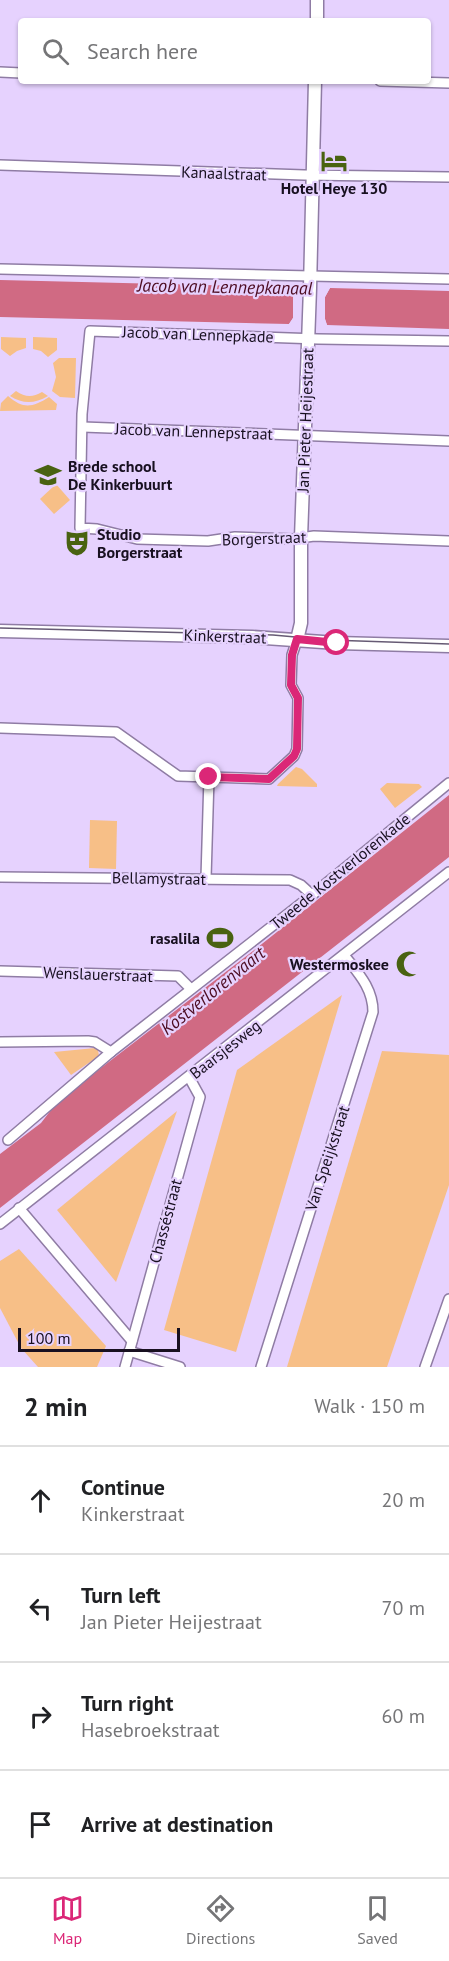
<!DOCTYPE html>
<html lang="en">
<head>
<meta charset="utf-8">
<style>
	body { margin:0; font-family:"PT Sans",sans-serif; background:#f2f2f2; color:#202124 }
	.scale { position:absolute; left:18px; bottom:15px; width:162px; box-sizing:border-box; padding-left:6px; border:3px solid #181020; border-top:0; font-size:16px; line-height:21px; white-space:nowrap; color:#181020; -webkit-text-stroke:4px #e6d2fe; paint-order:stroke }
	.stop { position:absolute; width:18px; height:18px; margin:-14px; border:4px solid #db2777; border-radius:50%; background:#fff }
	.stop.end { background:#db2777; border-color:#fff; box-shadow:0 2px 6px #0008 }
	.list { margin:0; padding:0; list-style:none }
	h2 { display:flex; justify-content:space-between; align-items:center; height:78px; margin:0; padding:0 24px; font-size:26px }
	h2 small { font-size:20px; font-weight:400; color:#757577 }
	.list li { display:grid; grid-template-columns:39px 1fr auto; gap:18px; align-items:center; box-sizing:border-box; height:108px; padding:0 24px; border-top:2px solid #e0e0e0 }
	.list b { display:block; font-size:22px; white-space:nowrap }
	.list p { margin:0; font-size:20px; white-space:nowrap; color:#757577 }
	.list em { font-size:20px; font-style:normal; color:#757577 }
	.icon { flex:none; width:33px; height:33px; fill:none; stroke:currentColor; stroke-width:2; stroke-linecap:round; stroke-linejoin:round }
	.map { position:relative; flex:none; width:449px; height:1367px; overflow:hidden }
	.search { position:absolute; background:#fff; box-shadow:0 2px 4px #0004; left:18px; right:18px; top:18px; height:66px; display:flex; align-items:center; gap:15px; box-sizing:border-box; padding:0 21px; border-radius:6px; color:#757577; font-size:22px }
	.sheet { height:510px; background:#fff }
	nav { display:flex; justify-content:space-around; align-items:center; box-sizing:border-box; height:84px; border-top:2px solid #e0e0e0; background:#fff; font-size:16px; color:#757577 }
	nav a { display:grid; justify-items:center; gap:3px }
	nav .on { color:#db2777 }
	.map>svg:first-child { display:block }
</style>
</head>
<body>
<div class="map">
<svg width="449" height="1367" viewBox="0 0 449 1367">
	<rect width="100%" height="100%" fill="#e6d2fe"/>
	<g fill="#f7bf87">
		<polygon points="1,337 26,338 26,348 17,351 10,356 1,349"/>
		<polygon points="33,337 57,338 57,350 48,357 41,351 33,349"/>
		<polygon points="59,358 76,358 75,398 60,397 52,391 56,377 53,363"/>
		<path d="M 16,391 C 25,397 32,398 42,392 L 48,396 C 34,404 23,404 10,396 Z"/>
		<path d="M 8,396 C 23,409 32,408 49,397 L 57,404 L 56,410 L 0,411 L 1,403 Z"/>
		<polygon points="56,484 70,500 54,514 40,499"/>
		<polygon points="296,767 302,769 317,784 317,787 277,786 278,784"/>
		<polygon points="387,783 419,784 422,787 395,808 380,789"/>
		<polygon points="90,820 117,821 116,869 89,868"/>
		<polygon points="342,995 236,1352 164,1330 237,1070"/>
		<polygon points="95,1048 98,1050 99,1056 71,1075 54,1052"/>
		<polygon points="382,1051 449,1055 449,1185 387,1367 287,1367"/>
		<polygon points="177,1111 116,1282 57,1210"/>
		<polygon points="19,1249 106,1346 97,1367 38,1367 21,1348 0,1308 0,1261"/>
	</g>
	<g fill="#d06a83">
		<polygon points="0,280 289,287 293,297 325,297 330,288 449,291 449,329 327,325 325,319 293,318 289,324 0,317"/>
		<polygon points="449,795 449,857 0,1208 0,1154 41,1123 58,1101 253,951"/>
	</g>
	<polygon fill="#e6d2fe" points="289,287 292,287 295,294 324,294 327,288 330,288 325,297 325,319 327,325 324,325 323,322 294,321 293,324 289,324 293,318 293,296"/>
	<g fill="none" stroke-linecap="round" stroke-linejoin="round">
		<g stroke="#8f7ca4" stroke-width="12">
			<g id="minor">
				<polyline points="0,72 21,73"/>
				<polyline points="380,81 449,83"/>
				<polyline points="0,165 304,175 449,177"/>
				<polyline points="0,269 449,279"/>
				<polyline points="449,341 318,339 90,331 82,414 80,528 97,529 137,539 208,541 235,537 293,539 314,536 449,541"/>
				<polyline points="83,427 449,441"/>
				<polyline points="0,728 116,732 178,776 269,779 294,756 297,749 298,698 291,685 292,655 297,640"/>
				<polyline points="0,877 290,880 301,885 312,895"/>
				<polyline points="206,878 209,777"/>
				<polyline points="0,971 178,976 191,989"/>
				<polyline points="0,1042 88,1041 95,1042 111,1052"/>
				<polyline points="8,1140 111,1052 312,895 449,783"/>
				<polyline points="19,1208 132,1341"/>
				<polyline points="0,1224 449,872"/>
				<polyline points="129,1351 180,1367"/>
				<polyline points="125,1367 200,1097 189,1077"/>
				<path d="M 261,1367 L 373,1012 C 373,988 358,973 344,955"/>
				<polyline points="425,1367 449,1299"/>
			</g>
		</g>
		<g stroke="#8f7ca4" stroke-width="15">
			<g id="tertiary">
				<polyline points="317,21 317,0"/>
				<polyline points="0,631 252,637 337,643 449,646"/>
				<polyline points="297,640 301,623 301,538 310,288 315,81"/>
			</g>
		</g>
		<use href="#minor" stroke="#fff" stroke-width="9"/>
		<use href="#tertiary" stroke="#fff" stroke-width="12"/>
		<polyline stroke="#665a74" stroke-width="1.5" points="0,628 273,635 329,640 449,644"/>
	</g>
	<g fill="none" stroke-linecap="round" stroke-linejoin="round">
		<polyline stroke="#db2777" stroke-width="8" points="209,777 269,779 294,756 297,749 298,698 291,685 292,655 297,639 337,643"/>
	</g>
	<defs>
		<g id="hotel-bare" transform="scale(2.07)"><path d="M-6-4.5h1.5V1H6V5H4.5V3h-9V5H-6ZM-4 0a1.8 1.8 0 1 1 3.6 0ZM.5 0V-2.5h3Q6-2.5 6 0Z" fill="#496211" stroke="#e6d2fe" stroke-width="2.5" paint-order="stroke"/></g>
		<g id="school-bare" transform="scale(2.07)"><path d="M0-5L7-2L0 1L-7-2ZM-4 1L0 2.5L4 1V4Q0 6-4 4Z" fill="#496211" stroke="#e6d2fe" stroke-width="2.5" paint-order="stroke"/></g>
		<g id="theatre-bare" transform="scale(2.07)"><path d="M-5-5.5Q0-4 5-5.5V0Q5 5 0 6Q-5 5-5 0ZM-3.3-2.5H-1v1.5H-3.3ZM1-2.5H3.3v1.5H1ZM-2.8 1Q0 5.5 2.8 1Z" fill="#496211" stroke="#e6d2fe" stroke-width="2.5" paint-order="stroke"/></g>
		<g id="stadium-bare" transform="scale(2.07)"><path d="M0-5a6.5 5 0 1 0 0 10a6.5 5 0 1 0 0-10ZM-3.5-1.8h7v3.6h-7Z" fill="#496211" stroke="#e6d2fe" stroke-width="2.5" paint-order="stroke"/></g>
		<g id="mosque-bare" transform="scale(2.07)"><path d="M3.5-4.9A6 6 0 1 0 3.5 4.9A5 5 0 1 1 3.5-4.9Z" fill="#496211" stroke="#e6d2fe" stroke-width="2.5" paint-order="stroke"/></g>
	</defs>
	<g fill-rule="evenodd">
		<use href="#hotel-bare" x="334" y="161"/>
		<use href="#school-bare" x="48" y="475"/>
		<use href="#theatre-bare" x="77" y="543"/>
		<use href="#stadium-bare" x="220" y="938"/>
		<use href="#mosque-bare" x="409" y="964"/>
	</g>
	<g text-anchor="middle" stroke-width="4.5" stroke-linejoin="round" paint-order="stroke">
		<g font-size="16" fill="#181020" stroke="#e6d2fe">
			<text transform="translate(224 173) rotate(2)" y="6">Kanaalstraat</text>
			<text transform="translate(198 334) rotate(2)" y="6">Jacob van Lennepkade</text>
			<text transform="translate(305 420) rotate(-88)" y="6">Jan Pieter Heijestraat</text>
			<text transform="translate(194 431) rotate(2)" y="6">Jacob van Lennepstraat</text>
			<text transform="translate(264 538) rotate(-2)" y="6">Borgerstraat</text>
			<text transform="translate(225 636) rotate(2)" y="6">Kinkerstraat</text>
			<text transform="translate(340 871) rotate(-39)" y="6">Tweede Kostverlorenkade</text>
			<text transform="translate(159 878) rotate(1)" y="6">Bellamystraat</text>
			<text transform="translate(98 974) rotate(2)" y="6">Wenslauerstraat</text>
			<text transform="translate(225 1049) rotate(-38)" y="6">Baarsjesweg</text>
			<text transform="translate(327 1158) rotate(-72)" y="6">Van Speijkstraat</text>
			<text transform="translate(165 1221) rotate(-75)" y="6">Chasséstraat</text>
		</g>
		<g font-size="16" font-weight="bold" fill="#181020" stroke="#e6d2fe" text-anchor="start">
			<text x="334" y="194" text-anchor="middle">Hotel Heye 130</text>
			<text x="68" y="472">Brede school<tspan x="68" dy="18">De Kinkerbuurt</tspan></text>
			<text x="97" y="540">Studio<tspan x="97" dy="18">Borgerstraat</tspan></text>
			<text x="200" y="944" text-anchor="end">rasalila</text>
			<text x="389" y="970" text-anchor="end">Westermoskee</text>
		</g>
		<g font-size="18" font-style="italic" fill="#4d0c22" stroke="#e6d2fe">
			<text transform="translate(225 287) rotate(1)" y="6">Jacob van Lennepkanaal</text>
			<text transform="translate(213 991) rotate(-39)" y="6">Kostverlorenvaart</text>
		</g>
	</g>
</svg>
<div class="scale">100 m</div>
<div class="stop" style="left:337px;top:643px"></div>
<div class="stop end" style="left:209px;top:777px"></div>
<div class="search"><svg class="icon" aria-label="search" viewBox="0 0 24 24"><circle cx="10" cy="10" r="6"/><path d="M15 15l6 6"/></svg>Search here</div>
</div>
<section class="sheet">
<h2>2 min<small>Walk · 150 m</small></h2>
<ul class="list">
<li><svg class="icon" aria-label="ahead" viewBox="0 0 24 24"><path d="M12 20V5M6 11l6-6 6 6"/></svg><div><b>Continue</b><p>Kinkerstraat</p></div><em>20 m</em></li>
<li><svg class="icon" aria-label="left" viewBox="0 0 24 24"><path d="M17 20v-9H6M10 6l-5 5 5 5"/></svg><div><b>Turn left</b><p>Jan Pieter Heijestraat</p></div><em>70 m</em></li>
<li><svg class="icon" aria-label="right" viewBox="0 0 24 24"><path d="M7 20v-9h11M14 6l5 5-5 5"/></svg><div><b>Turn right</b><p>Hasebroekstraat</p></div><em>60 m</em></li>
<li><svg class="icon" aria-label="arrive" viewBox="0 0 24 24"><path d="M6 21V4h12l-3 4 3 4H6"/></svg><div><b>Arrive at destination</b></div></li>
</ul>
</section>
<nav>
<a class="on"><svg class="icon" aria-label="map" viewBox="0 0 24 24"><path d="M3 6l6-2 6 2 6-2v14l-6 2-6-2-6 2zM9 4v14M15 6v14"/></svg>Map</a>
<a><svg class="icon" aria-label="directions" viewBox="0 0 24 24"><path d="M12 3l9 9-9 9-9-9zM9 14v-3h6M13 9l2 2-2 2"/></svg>Directions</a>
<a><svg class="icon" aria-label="saved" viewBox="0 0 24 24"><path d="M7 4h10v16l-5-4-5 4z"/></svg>Saved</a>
</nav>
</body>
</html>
